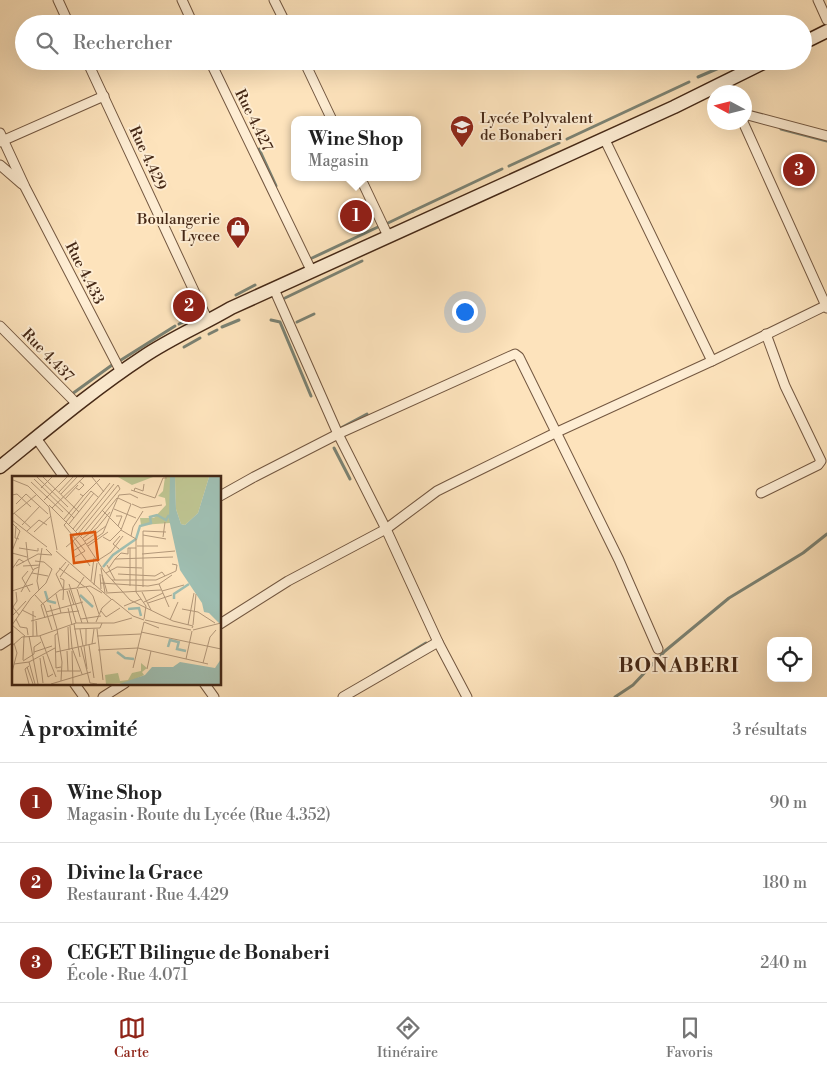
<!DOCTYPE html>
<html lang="fr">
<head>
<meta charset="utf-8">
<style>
	body { margin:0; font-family:"Libre Bodoni",serif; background:#f2f2f2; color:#222 }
	.controls { position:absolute; right:15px; bottom:15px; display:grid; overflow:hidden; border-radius:10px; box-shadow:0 5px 20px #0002 }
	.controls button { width:45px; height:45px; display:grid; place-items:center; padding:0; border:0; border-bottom:1px solid #e0e0e0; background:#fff; color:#222; font:25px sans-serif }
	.compass { position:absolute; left:707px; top:85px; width:45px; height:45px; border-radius:50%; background:#fff; box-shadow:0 5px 20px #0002; rotate:277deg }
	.you { position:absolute; left:464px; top:311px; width:18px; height:18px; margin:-12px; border:4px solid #fff; border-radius:50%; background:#1a73e8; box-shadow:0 0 0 8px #1a73e833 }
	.badge { display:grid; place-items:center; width:32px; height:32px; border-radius:50%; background:#8f2418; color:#fff; font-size:16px; font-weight:700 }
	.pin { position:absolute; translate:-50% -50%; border:2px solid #fff; box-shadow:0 1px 5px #0006 }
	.popup { position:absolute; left:291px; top:116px; width:130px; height:65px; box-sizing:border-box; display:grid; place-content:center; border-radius:10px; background:#fff; filter:drop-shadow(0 1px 4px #0005); font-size:16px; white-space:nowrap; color:#767676 }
	.popup b { font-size:19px; color:#222 }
	.popup::after { content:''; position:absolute; left:50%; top:100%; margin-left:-10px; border:10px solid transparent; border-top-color:#fff }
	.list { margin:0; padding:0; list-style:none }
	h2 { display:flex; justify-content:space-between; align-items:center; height:65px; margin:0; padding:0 20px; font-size:21px }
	h2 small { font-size:16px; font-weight:400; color:#767676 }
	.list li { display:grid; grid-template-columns:32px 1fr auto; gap:15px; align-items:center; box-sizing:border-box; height:80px; padding:0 20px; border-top:1px solid #e0e0e0 }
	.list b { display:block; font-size:19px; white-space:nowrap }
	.list p { margin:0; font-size:16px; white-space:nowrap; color:#767676 }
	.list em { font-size:16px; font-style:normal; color:#767676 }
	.icon { flex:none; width:28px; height:28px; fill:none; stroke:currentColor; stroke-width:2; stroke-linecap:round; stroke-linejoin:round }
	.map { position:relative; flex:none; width:827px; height:697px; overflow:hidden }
	.search { position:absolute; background:#fff; box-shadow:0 5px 20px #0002; left:15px; right:15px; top:15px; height:55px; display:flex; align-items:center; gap:12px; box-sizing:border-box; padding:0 18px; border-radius:28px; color:#767676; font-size:19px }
	.sheet { height:305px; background:#fff }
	nav { display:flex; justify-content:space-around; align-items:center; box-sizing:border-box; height:70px; border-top:1px solid #e0e0e0; background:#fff; font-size:14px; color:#767676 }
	nav a { display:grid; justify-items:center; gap:2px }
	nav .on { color:#8f2418 }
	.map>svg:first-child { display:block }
</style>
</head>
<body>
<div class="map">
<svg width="827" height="697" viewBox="0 0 827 697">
	<rect width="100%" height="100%" fill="#fde3bc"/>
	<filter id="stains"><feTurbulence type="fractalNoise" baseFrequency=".004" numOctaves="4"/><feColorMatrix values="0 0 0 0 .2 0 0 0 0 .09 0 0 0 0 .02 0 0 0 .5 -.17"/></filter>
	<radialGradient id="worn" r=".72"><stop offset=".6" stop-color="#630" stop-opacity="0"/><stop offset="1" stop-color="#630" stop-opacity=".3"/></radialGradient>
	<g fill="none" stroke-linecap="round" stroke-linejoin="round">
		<g stroke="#7b8273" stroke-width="3">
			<polyline points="698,77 726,65"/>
			<polyline points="781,129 827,141"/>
			<polyline points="567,139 689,82"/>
			<polyline points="259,149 276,186"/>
			<polyline points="509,166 559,143"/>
			<polyline points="413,211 502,169"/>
			<polyline points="388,223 413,211"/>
			<polyline points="310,259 378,227"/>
			<polyline points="236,295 255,285"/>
			<polyline points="285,298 362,261"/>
			<polyline points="271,320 280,322 311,396"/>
			<polyline points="297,322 314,314"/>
			<polyline points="179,324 198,315"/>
			<polyline points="222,327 239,320"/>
			<polyline points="209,334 217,330"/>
			<polyline points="184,347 200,338"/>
			<polyline points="121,360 175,326"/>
			<polyline points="72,394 112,365"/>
			<polyline points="338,427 339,429 367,414"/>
			<polyline points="334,448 350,479"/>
			<polyline points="373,675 426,643"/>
			<polyline points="615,697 633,685 665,651 729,598 803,553 827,534"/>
		</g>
		<g stroke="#735740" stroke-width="11">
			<g id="street">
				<polyline points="58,0 69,24"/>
				<polyline points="182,0 193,24"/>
				<polyline points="274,0 286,24"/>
				<polyline points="818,0 827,20"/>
				<polyline points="87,61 208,321"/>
				<polyline points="210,61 312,272"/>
				<polyline points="304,61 332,120"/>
				<polyline points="724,83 729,92"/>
				<polyline points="744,114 827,136"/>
				<polyline points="743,122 827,308"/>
				<polyline points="0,133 25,187 121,372"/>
				<polyline points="604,138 712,361"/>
				<polyline points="0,142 104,96"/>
				<polyline points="0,165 22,184"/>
				<polyline points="360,177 388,236"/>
				<polyline points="274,289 338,434 386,529 438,642 467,697"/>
				<polyline points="0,326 77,404"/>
				<polyline points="36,438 64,477"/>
				<polyline points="761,493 818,465 821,461 785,386 766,334"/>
				<polyline points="220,496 254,477 338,434 515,354 519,357 619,560 658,649"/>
				<polyline points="220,624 288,581 386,529 437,491 451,484 555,433 712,361 827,305"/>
				<polyline points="0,645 14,636"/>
				<polyline points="74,683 84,697"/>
				<polyline points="204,683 214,697"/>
				<polyline points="103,697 125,683"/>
				<polyline points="343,697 438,642"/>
			</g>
		</g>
		<g stroke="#452816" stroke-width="15">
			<g id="secondary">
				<polyline points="803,43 827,31"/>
				<path d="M 0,467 C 47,429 93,390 143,357 C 171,338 202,325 231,308 L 674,107 L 767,61"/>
			</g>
		</g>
		<use href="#street" stroke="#feedd3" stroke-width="9"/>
		<use href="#secondary" stroke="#feedd3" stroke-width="12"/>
	</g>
	<defs>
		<g id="school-pin" transform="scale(1.25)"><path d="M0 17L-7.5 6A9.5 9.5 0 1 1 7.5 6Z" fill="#8f2418" stroke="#feedd3"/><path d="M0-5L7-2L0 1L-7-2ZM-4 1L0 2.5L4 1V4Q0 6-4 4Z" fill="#fff"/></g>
		<g id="shop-pin" transform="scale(1.25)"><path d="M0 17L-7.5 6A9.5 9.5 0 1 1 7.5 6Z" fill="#8f2418" stroke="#feedd3"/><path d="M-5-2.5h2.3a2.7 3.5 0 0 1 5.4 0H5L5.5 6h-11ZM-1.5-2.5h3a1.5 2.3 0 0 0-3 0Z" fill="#fff"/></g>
	</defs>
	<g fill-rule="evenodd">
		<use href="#school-pin" x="462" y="127"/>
		<use href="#shop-pin" x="238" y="228"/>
	</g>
	<g text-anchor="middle" stroke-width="4" stroke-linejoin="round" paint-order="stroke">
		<g font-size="15" fill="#452816" stroke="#feedd3" text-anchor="start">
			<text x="480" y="123">Lycée Polyvalent<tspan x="480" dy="17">de Bonaberi</tspan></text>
			<text x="220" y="224" text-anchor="end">Boulangerie<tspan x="220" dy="17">Lycee</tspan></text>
		</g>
		<g font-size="15" fill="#452816" stroke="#feedd3">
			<text transform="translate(254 120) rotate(64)" y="5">Rue 4.427</text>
			<text transform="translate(148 158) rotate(65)" y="5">Rue 4.429</text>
			<text transform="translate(85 273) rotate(63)" y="5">Rue 4.433</text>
			<text transform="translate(48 355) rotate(46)" y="5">Rue 4.437</text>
		</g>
		<g font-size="20" font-weight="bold" letter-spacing="1" fill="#452816" stroke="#feedd3">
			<text x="679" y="672">BONABERI</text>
		</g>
	</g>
	<g transform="translate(12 476)">
		<rect width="209" height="209" fill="#fde3bc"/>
		<path d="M 106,1 L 141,1 L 120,9 ZM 153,1 L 158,1 L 158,47 L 129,49 L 128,42 L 142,42 L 154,29 L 153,22 L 146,20 L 151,15 ZM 163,1 L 197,1 L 186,37 L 173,49 L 169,48 L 164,33 ZM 129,187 L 135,192 L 130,196 L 132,199 L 115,207 L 94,208 L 93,199 L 106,197 L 108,205 L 116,204 L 120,197 L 129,195 Z" fill="#bec491"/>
		<path d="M 158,1 L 163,1 L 164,33 L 169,48 L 173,49 L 186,37 L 197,1 L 209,1 L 209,149 L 197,137 L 192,136 L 190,127 L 168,94 L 157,43 ZM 209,183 L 209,208 L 107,208 L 133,199 L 140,191 L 161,191 L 168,186 L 203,192 Z" fill="#9fbeb1"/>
		<path fill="none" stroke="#9fbeb1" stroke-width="2.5" d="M 91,91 L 101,79 L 124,63 L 128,50 L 139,47 L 138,41 L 145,39 L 154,44 L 157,39M 33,115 L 36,125 L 44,127M 68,119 L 81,131M 162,123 L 162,118 L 177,108M 116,133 L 127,132 L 129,140M 167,165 L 165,173 L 174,175M 156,171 L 158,164 L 166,166M 105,176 L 113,182 L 122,183"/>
		<path fill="none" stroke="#b3987a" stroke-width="1" d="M 25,1 L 56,31M 31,1 L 67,36M 80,1 L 92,16M 22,3 L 62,42M 1,4 L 16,10 L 37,31 L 45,74M 19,6 L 51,36M 29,12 L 40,1M 64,12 L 67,14 L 72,9 L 67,5M 119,14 L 143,22 L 151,2 L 155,2M 122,15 L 123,12 L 131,15 L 132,8M 47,16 L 61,1M 49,18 L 65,1M 68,18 L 71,20 L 88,3M 0,19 L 5,18 L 19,31M 53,23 L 66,9M 32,24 L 55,1M 4,28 L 14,18 L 36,38M 120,28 L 129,32 L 150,29M 37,29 L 71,63 L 92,95 L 118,124 L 161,145 L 181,150 L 180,152M 40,32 L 72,1M 102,33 L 124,42M 90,34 L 109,53M 2,37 L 19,52M 0,39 L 24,19M 104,40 L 110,40 L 106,50M 52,43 L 71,20M 0,44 L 35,71M 54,46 L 79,15 L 86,21M 55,46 L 52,49 L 73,75 L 63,81M 0,47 L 0,63M 57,48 L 82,17M 10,49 L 28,30M 4,50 L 3,62 L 7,63M 61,53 L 98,7M 109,54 L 124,63 L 124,116 L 134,130 L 132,143M 15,55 L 27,44 L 35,49M 64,55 L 102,8M 22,56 L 39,40M 66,58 L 106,9M 76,58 L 105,22M 131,59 L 154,63M 62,60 L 59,62 L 78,90M 69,60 L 108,13 L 106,9M 119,60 L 121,51 L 131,35M 91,61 L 98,65 L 109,54 L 119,28 L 106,22M 151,61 L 153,46M 71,62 L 85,52 L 98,36M 73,65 L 94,50M 14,66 L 16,84 L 21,94M 75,68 L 91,57 L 107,19 L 118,18 L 126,22M 76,70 L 96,56M 125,70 L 146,70M 54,71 L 68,59M 7,72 L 26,75 L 26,72M 107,73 L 101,68 L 108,60M 0,75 L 8,55 L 0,47M 44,75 L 99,123M 0,77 L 15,81M 61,78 L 61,75 L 74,67M 130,78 L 163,75M 103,83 L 109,77 L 116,78 L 116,72 L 124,72M 85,85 L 99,76 L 111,60M 95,89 L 103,104M 4,90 L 26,78 L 40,79 L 34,73M 11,90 L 28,89M 47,92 L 73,111M 89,92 L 93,117M 97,92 L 103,83 L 161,81M 0,93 L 7,83 L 12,86M 16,95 L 10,102 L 18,116M 20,97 L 36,100M 94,97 L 105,91 L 130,92M 88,98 L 89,113M 106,98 L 143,100 L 150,96 L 153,100M 90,99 L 95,116M 48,101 L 57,88M 48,102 L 52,104 L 51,124M 100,104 L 144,104 L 164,95 L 165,89 L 160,88M 79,105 L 82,82M 88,107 L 136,110 L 147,108 L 160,99M 57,108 L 70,147M 147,108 L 157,131M 82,109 L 85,87M 118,110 L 118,72M 74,111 L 81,120 L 87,138M 131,111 L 131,55 L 154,56M 66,112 L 78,110 L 90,117M 51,113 L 44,98 L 54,86M 65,113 L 76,147M 27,114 L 25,105 L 30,72M 57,114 L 62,129M 0,115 L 21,108M 55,115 L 64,147M 150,115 L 172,109M 9,116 L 22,93 L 27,91M 130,116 L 139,134M 94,117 L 149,114M 23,119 L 32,129 L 40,154M 0,122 L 0,130 L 7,139M 100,123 L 121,140 L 132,144M 132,126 L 151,117M 136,127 L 160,119M 38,129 L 45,153M 112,130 L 129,123M 1,131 L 5,125 L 4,116M 56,132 L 60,149M 170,133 L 186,136 L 203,147M 10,134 L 24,141M 89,135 L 94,141 L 108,132M 34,136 L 71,126M 49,137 L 67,135M 1,139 L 14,125M 33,142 L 29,129 L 48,114 L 65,112 L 72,101M 4,143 L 8,151 L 15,152 L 16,159M 69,143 L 89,140M 133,144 L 179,154M 158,144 L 166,126M 19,145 L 49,137 L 44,118M 24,145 L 25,160M 84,146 L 90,132 L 100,123M 62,148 L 68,181M 0,149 L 19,122 L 34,107 L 40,93 L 32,86 L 23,85M 0,149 L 13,160M 176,149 L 182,117M 181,149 L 184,118M 58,150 L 60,172 L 70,198M 56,151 L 57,174M 45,153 L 50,186 L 49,205M 62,153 L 88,152 L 90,147M 68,153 L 71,170M 74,153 L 74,169M 85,153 L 91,204M 181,154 L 209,147M 129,156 L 209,173M 46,157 L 43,159 L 44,192 L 49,191M 17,160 L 26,208M 21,160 L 21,135M 28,160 L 44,201M 85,160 L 129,158M 80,168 L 82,153M 77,169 L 82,202M 0,170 L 10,161 L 27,160 L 64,147 L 102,147 L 120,142M 72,170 L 75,193M 69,171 L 78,207 L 85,208M 86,174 L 126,172 L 196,188M 55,175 L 56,195M 60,175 L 61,208M 22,176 L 40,170M 44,176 L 84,167M 31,180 L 36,201 L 41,198M 28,182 L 31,207M 174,183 L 180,155M 11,184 L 12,160M 11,185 L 22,178 L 22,171 L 29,166M 17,186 L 23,208M 191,187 L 198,161 L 204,154M 2,188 L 17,186 L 43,172M 15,191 L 21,208M 121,192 L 132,146 L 147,152M 135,193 L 139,175M 45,195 L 68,195M 0,196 L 5,177 L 2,167M 17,208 L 13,193 L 17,190M 39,208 L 79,196"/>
		<path fill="#e0570c" fill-opacity="0.15" stroke="#e0570c" stroke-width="2.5" d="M 83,56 L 86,84 L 62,87 L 59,59 Z"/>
		<rect width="209" height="209" fill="none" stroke="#452816" stroke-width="2.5"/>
	</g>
	<rect width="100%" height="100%" filter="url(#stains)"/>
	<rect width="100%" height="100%" fill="url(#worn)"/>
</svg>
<div class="controls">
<button><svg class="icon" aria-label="locate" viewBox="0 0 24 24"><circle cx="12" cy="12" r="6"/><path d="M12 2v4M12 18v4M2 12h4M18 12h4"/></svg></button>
</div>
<svg class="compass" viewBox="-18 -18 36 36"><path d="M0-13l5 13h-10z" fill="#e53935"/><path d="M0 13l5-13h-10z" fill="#767676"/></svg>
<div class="you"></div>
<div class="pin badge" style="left:356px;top:216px">1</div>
<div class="popup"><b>Wine Shop</b>Magasin</div>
<div class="pin badge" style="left:189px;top:306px">2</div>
<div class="pin badge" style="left:799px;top:170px">3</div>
<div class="search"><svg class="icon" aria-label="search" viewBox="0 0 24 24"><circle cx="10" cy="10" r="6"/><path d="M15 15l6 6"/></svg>Rechercher</div>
</div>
<section class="sheet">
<h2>À proximité<small>3 résultats</small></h2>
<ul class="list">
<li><span class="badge">1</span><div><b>Wine Shop</b><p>Magasin · Route du Lycée (Rue 4.352)</p></div><em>90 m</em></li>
<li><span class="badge">2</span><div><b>Divine la Grace</b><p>Restaurant · Rue 4.429</p></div><em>180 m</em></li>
<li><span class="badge">3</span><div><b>CEGET Bilingue de Bonaberi</b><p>École · Rue 4.071</p></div><em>240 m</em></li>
</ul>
</section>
<nav>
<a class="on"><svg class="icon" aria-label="map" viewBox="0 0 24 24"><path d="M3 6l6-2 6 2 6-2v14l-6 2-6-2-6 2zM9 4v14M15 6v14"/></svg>Carte</a>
<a><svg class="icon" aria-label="directions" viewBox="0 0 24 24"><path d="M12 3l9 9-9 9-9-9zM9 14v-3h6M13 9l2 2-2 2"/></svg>Itinéraire</a>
<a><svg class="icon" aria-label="saved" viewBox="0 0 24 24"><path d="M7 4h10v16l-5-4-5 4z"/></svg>Favoris</a>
</nav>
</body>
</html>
